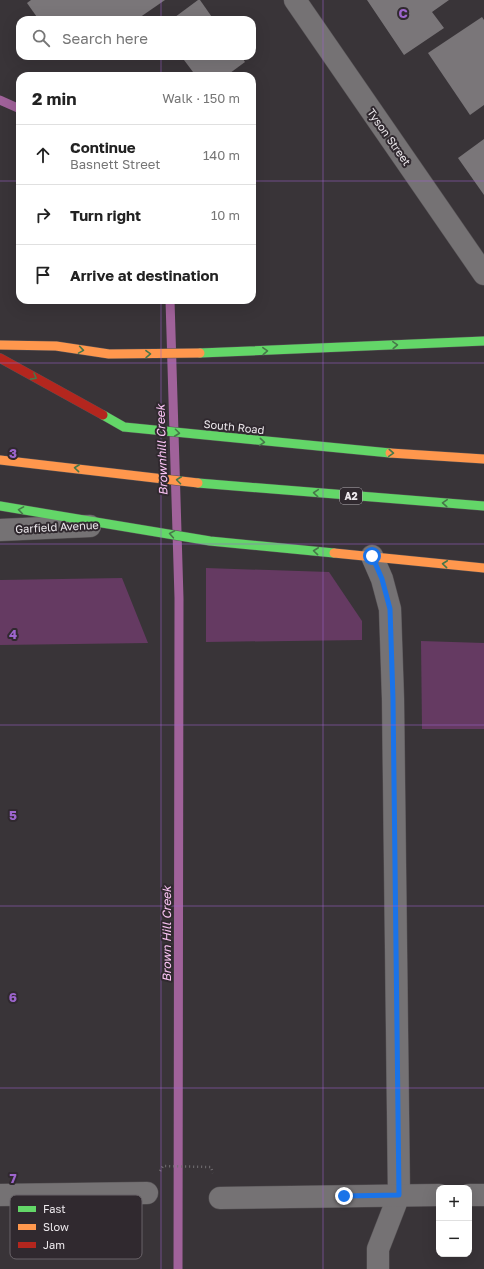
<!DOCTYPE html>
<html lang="en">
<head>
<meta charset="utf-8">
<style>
	body { margin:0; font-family:"Golos Text",sans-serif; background:#f6f6f6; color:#222 }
	.controls { position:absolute; right:12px; bottom:12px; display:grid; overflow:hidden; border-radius:8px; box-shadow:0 4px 16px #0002 }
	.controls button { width:36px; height:36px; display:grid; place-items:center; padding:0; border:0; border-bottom:1px solid #e0e0e0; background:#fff; color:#222; font:20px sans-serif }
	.stop { position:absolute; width:12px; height:12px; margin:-9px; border:3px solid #1a73e8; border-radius:50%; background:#fff }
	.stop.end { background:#1a73e8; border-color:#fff; box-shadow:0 1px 4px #0008 }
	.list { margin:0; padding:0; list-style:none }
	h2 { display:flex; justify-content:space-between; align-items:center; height:52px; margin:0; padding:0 16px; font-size:17px }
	h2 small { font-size:13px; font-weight:400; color:#767676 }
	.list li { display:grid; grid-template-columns:26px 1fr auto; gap:12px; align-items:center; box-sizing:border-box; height:60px; padding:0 16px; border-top:1px solid #e0e0e0 }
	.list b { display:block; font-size:15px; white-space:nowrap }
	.list p { margin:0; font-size:13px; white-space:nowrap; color:#767676 }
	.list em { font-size:13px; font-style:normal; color:#767676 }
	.icon { flex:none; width:22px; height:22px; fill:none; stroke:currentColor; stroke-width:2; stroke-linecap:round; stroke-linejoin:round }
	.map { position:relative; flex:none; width:484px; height:1269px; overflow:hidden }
	.search { position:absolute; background:#fff; box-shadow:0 4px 16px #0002; left:16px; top:16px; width:240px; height:44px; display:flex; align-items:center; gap:10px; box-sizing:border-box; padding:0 14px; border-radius:12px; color:#767676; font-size:15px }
	.panel { position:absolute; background:#fff; box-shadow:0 4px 16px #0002; left:16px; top:72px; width:240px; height:232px; border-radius:12px }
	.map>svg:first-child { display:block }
</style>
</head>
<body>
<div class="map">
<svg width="484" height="1269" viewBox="0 0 484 1269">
	<rect width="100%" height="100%" fill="#393438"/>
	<g fill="#653a62">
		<polygon points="206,568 329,572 362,621 362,640 206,642"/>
		<polygon points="122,578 148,643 0,645 0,580"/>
		<polygon points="421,641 484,643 484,729 422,729"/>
	</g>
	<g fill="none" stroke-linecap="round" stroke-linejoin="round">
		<g stroke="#a0629a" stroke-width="9">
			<polyline points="0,100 20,109"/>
			<polyline points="170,300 179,598 178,1269"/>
		</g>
	</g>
	<g fill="#7a7679">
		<polygon points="31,0 165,0 136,20 39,20 27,3"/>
		<polygon points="198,0 200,0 214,20 171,20"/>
		<polygon points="367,0 449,0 432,12 444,28 404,55"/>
		<polygon points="482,17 484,20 484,105 470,115 428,53"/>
		<polygon points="181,56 241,56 245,62 226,76 196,76"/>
		<polygon points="484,139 484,195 458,158"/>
	</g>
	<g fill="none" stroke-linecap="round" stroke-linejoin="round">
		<g stroke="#565255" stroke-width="23">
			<g id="street">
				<polyline points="295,0 484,274"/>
				<polyline points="0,530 90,526"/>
				<polyline points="372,556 382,579 390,609 393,699 399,1195 378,1249 378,1269"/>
				<polyline points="0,1195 147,1193"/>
				<polyline points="469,1195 484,1195"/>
				<polyline points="220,1198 439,1195"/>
			</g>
		</g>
		<g stroke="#565255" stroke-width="10">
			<g id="fast">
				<polyline points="200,353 484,341"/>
				<polyline points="103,415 124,427 390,453"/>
				<polyline points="198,483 484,506"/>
				<polyline points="0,506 210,541 334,553"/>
			</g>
		</g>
		<g stroke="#565255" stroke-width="10">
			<g id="slow">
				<polyline points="0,345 56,346 109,354 200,353"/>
				<polyline points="390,453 484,459"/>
				<polyline points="0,460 198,483"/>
				<polyline points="334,553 484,568"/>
			</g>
		</g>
		<g stroke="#565255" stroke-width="10">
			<polyline id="jam" points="0,358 103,415"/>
		</g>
		<polyline stroke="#737073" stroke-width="2.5" stroke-dasharray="1 3" stroke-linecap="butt" points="160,1171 163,1166 211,1167 213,1173"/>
		<use href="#street" stroke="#757274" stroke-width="22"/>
		<use href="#fast" stroke="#63d668" stroke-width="9"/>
		<use href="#slow" stroke="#ff974d" stroke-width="9"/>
		<use href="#jam" stroke="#b3261e" stroke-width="9"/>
	</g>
	<defs><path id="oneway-chevron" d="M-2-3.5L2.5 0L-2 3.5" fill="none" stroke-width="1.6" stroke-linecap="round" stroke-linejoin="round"/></defs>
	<g stroke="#477749">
		<use href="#oneway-chevron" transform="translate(395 345) rotate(-3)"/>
		<use href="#oneway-chevron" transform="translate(81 350) rotate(9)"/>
		<use href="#oneway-chevron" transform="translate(265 351) rotate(-3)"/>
		<use href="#oneway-chevron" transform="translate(148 354) rotate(-1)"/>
		<use href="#oneway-chevron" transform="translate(34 377) rotate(29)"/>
		<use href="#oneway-chevron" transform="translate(177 433) rotate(7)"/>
		<use href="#oneway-chevron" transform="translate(262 442) rotate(5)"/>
		<use href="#oneway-chevron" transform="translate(391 453) rotate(4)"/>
		<use href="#oneway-chevron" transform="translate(77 468) rotate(-174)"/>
		<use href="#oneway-chevron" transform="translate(179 480) rotate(-173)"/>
		<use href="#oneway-chevron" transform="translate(316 493) rotate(-175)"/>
		<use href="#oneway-chevron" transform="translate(445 503) rotate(-176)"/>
		<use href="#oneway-chevron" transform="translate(21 510) rotate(-171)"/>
		<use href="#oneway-chevron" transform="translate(172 534) rotate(-170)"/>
		<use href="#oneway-chevron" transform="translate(316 551) rotate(-174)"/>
		<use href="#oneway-chevron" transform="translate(445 564) rotate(-174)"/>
	</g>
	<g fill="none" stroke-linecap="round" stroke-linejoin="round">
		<polyline stroke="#1a73e8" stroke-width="5" points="344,1196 399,1195 393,699 390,609 382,579 372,556"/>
	</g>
	<path fill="none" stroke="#9d65cd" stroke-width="1" stroke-opacity="0.55" d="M 161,0 L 161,20M 323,0 L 323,1269M 161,56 L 161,76M 0,181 L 20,181M 252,181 L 484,181M 161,300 L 161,1269M 0,363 L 484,363M 0,544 L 484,544M 0,725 L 484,725M 0,906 L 484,906M 0,1088 L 484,1088"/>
	<g text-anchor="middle" stroke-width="4" stroke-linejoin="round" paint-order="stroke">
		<rect fill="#30292f" stroke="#b4afb4" stroke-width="1" x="340" y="488" width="22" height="16" rx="3"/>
		<g font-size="10" font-weight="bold" fill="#ede9ed">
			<text x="351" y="500">A2</text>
		</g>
		<g font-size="11" fill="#ede9ed" stroke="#30292f">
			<text transform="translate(389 137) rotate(55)" y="4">Tyson Street</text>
			<text transform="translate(234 427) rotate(6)" y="4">South Road</text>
			<text transform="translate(57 527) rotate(-3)" y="4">Garfield Avenue</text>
		</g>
		<g font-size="12" font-style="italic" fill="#fbc4f5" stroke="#30292f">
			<text transform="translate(162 450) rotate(-92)" y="4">Brownhill Creek</text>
			<text transform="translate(167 934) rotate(-90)" y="4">Brown Hill Creek</text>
		</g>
	</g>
	<rect x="10" y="1195" width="132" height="64" rx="6" fill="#30292f" stroke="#696368" stroke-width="1"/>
	<rect x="18" y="1206" width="18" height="6" fill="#63d668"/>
	<rect x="18" y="1224" width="18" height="6" fill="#ff974d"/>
	<rect x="18" y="1242" width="18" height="6" fill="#b3261e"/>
	<g font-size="11" fill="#ede9ed">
		<text x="43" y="1213">Fast</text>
		<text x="43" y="1231">Slow</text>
		<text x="43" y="1249">Jam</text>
	</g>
	<g font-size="13" text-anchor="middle" font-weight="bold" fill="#9d65cd" stroke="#30292f" stroke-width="4" stroke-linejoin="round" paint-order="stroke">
		<text x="403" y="18">C</text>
		<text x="13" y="458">3</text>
		<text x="13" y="639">4</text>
		<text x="13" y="820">5</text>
		<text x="13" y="1002">6</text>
		<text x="13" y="1183">7</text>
	</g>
</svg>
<div class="controls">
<button>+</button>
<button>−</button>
</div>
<div class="stop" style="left:372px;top:556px"></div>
<div class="stop end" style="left:344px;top:1196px"></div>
<div class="search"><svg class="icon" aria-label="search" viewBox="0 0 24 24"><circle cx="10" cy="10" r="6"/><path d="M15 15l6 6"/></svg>Search here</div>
<section class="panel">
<h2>2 min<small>Walk · 150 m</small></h2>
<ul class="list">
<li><svg class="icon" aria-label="ahead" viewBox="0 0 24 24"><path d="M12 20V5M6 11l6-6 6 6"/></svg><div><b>Continue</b><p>Basnett Street</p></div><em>140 m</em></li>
<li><svg class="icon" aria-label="right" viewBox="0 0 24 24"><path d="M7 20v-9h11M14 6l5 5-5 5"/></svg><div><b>Turn right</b></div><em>10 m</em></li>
<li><svg class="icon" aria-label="arrive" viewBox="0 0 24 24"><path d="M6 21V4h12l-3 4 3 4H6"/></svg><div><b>Arrive at destination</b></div></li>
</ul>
</section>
</div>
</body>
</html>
